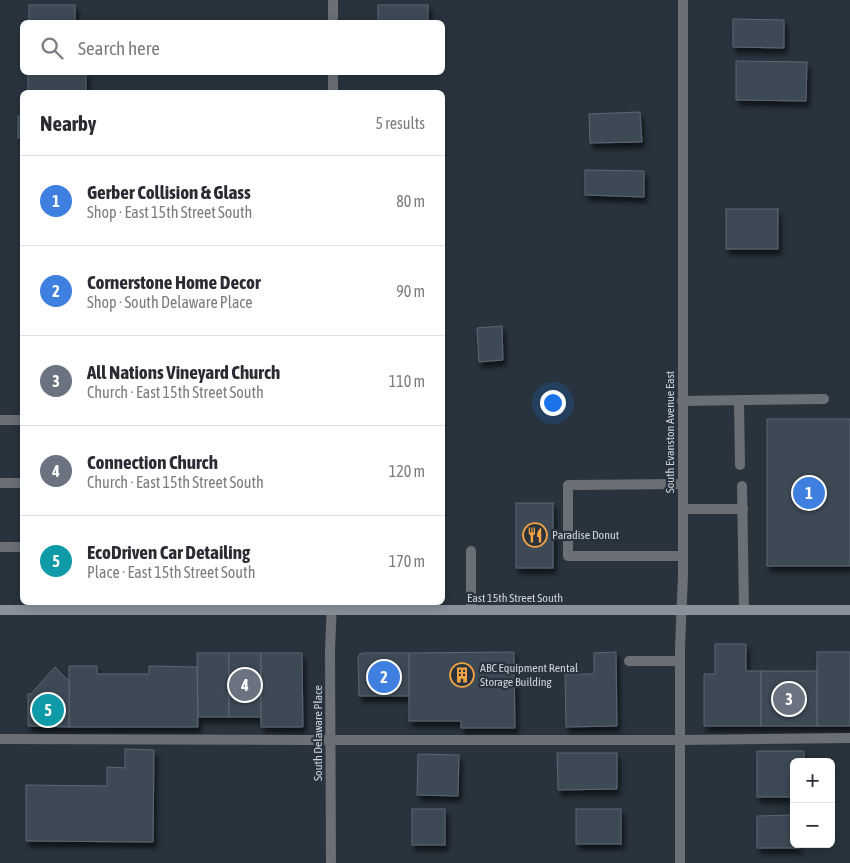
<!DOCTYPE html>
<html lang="en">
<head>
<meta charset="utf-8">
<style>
	body { margin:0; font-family:"Asap Condensed",sans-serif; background:#f7f7f7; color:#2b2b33 }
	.controls { position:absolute; right:15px; bottom:15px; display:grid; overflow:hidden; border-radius:8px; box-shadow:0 2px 12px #0003 }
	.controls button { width:45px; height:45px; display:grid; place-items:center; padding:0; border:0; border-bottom:1px solid #e1e1e2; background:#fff; color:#2b2b33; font:25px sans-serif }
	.you { position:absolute; left:552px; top:402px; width:18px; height:18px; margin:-12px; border:4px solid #fff; border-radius:50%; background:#1a73e8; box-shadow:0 0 0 8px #1a73e833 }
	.badge { display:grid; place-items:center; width:32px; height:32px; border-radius:50%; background:#d93025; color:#fff; font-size:16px; font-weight:700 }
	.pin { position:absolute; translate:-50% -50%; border:2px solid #fff; box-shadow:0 1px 5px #0006 }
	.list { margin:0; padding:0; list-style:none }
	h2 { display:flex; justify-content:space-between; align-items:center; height:65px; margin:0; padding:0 20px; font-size:21px }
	h2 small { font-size:16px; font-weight:400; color:#7c7c81 }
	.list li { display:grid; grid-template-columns:32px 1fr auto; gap:15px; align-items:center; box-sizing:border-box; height:90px; padding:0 20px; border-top:1px solid #e1e1e2 }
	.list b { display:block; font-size:19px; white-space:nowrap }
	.list p { margin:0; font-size:16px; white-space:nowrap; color:#7c7c81 }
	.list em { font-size:16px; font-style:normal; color:#7c7c81 }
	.icon { flex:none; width:28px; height:28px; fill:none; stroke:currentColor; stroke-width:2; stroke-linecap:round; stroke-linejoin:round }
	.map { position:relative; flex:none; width:850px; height:863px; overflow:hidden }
	.search { position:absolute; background:#fff; box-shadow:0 2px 12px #0003; left:20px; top:20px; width:425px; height:55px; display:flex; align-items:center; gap:12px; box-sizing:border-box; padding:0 18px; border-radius:8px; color:#7c7c81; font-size:19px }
	.panel { position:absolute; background:#fff; box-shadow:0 2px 12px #0003; left:20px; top:90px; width:425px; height:515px; border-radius:8px }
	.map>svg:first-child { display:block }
</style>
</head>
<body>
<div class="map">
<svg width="850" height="863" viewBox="0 0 850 863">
	<defs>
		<filter id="shadow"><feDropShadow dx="3" dy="5.5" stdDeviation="2.5" flood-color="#0009"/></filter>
	</defs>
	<rect width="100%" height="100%" fill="#28333e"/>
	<g fill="#3e4a55" stroke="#5b6874" filter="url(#shadow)">
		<rect x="29" y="5" width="46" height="17"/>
		<rect x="378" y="5" width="50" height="17"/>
		<polygon points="733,19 784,20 784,48 733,47"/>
		<polygon points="736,61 807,62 806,101 736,100"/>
		<rect x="28" y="72" width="58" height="19"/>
		<polygon points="640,112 642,142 590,143 589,114"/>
		<rect x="18" y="116" width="4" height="22"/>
		<polygon points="585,170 644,171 644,197 585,195"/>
		<rect x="726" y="209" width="52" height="40"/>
		<polygon points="502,326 503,360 479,362 477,328"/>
		<rect x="767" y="419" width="83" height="147"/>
		<rect x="516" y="503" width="37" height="65"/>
		<polygon points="715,644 746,644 746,671 761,671 761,726 704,726 704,674 715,674"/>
		<polygon points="514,652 515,728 461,728 461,721 409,721 409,653"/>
		<polygon points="616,652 617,726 566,727 565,674 594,674 594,653"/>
		<rect x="817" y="652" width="33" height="74"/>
		<polygon points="197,653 229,653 229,717 198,717"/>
		<rect x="229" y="653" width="32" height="64"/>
		<polygon points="261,653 302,653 303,727 261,727"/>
		<polygon points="364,653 409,653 409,696 359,696 358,657 360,654"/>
		<polygon points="69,666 97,666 97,674 149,674 149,666 197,667 198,727 69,727"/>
		<polygon points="55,667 69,681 69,727 28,726 28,694 31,694"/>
		<rect x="761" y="671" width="56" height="55"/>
		<polygon points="125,749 154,750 153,842 26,841 26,785 107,786 107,767 125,768"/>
		<polygon points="757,751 804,751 804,762 794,762 794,797 757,797"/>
		<polygon points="557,753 617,753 617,789 558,790"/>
		<polygon points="418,754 459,755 458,796 417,795"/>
		<rect x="412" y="809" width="33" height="36"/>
		<rect x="576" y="809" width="45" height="35"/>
		<polygon points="794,815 794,844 799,844 799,848 757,848 757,816"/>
	</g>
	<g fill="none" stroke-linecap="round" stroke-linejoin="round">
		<g stroke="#6a7075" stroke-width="10">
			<polyline points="739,400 740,465"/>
			<polyline points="682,401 824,399"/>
			<polyline points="0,420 22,420"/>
			<polyline points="0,483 22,483"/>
			<polyline points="683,484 568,485 568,556 683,556"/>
			<polyline points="742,486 744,610"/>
			<polyline points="683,509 743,509"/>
			<polyline points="0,547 22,547"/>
			<polyline points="471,551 471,610"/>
			<polyline points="629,661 680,661"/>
			<polyline points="0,739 308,740 680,740 850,738"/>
		</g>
		<g stroke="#6a7075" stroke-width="10">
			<polyline points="333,0 333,22"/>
			<polyline points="333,72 333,92"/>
			<polyline points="331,863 330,650 332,602"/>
			<polyline points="680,863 680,647 683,575 683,0"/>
		</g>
		<polyline stroke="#89929b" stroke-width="10" points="0,610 850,610"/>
	</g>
	<defs>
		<g id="restaurant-ring" transform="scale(1.25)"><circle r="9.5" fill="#28333e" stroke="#f4a344" stroke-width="1.5"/><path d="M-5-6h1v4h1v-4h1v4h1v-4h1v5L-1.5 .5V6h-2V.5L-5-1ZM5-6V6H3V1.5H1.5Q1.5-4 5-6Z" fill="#f4a344"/></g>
		<g id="building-ring" transform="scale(1.25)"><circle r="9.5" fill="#28333e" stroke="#f4a344" stroke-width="1.5"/><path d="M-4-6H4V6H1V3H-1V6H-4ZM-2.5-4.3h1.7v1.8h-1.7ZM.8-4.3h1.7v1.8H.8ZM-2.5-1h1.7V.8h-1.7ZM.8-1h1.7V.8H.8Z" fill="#f4a344"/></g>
	</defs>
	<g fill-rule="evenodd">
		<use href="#restaurant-ring" x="535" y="535"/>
		<use href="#building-ring" x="462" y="675"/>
	</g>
	<g text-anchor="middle" stroke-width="4.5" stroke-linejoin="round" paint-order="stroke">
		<g font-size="12" fill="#cdd4db" stroke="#28333e">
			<text transform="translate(670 432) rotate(-90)" y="4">South Evanston Avenue East</text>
			<text x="515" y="602">East 15th Street South</text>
			<text transform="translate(318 733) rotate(-90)" y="4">South Delaware Place</text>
		</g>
		<g font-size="12" fill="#cdd4db" stroke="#28333e" text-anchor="start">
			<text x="552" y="539">Paradise Donut</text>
			<text x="480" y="672">ABC Equipment Rental<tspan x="480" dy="14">Storage Building</tspan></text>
		</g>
	</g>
</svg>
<div class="controls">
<button>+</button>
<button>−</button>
</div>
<div class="you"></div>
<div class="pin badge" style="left:809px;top:493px;background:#3f7fe0">1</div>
<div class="pin badge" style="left:384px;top:677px;background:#3f7fe0">2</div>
<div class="pin badge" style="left:789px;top:699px;background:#6b7280">3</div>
<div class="pin badge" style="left:245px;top:685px;background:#6b7280">4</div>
<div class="pin badge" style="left:48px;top:710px;background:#0f9aa8">5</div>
<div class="search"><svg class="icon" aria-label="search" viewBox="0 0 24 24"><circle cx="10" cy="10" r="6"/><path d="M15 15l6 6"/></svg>Search here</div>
<section class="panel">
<h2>Nearby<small>5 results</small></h2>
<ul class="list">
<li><span class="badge" style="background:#3f7fe0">1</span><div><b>Gerber Collision &amp; Glass</b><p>Shop · East 15th Street South</p></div><em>80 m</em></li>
<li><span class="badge" style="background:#3f7fe0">2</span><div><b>Cornerstone Home Decor</b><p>Shop · South Delaware Place</p></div><em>90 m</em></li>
<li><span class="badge" style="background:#6b7280">3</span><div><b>All Nations Vineyard Church</b><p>Church · East 15th Street South</p></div><em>110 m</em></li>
<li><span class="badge" style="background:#6b7280">4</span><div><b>Connection Church</b><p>Church · East 15th Street South</p></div><em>120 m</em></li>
<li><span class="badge" style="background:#0f9aa8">5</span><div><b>EcoDriven Car Detailing</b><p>Place · East 15th Street South</p></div><em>170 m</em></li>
</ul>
</section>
</div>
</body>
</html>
